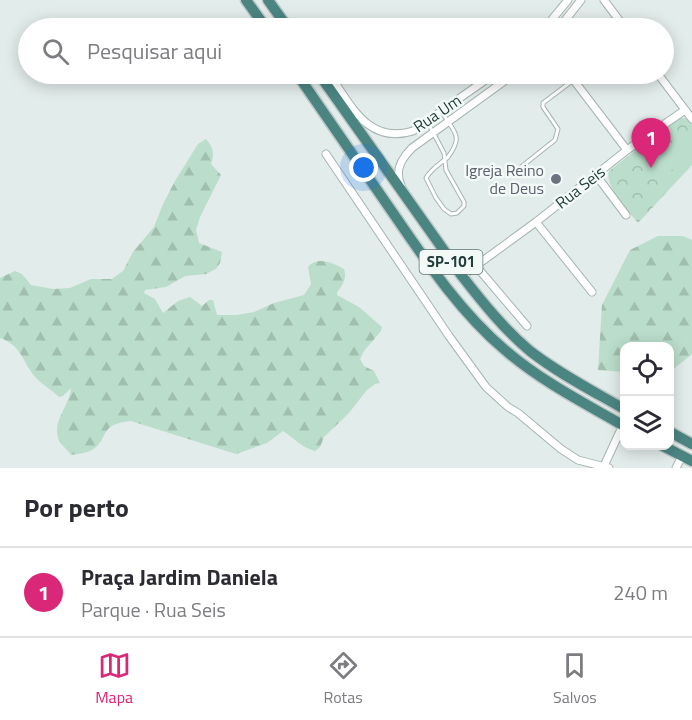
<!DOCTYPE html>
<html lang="pt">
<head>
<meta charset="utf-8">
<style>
	body { margin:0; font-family:"Titillium Web",sans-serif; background:#f7f7f7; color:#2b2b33 }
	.controls { position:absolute; right:18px; bottom:18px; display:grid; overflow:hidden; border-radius:12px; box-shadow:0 3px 15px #0003 }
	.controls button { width:54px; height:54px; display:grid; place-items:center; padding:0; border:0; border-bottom:2px solid #e1e1e2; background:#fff; color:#2b2b33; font:30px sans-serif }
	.you { position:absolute; left:364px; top:168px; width:21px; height:21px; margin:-15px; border:4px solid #fff; border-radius:50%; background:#1a73e8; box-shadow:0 0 0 9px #1a73e833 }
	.badge { display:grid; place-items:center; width:39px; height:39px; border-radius:50%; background:#db2777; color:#fff; font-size:20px; font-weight:700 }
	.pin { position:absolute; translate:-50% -50px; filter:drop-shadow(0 2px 3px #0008) }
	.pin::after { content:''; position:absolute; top:32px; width:21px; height:18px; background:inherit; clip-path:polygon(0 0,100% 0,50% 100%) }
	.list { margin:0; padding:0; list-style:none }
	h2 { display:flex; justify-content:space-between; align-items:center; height:78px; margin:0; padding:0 24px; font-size:26px }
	h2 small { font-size:20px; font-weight:400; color:#7c7c81 }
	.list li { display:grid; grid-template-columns:39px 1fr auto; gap:18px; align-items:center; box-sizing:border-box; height:90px; padding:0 24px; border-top:2px solid #e1e1e2 }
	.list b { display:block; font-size:22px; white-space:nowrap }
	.list p { margin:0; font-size:20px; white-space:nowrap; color:#7c7c81 }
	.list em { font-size:20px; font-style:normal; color:#7c7c81 }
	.icon { flex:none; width:33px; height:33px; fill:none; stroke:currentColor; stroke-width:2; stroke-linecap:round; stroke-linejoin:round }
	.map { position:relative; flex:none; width:692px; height:468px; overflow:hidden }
	.search { position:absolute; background:#fff; box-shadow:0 3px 15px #0003; left:18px; right:18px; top:18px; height:66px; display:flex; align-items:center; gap:15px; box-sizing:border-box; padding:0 21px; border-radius:33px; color:#7c7c81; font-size:22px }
	.sheet { height:168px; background:#fff }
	nav { display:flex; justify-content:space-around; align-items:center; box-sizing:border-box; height:84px; border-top:2px solid #e1e1e2; background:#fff; font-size:16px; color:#7c7c81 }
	nav a { display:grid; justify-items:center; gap:3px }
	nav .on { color:#db2777 }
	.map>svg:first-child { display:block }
</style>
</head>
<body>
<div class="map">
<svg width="692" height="468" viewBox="0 0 692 468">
	<defs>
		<pattern id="forest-firs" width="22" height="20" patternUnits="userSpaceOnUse" patternTransform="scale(1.5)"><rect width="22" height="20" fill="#bbddcb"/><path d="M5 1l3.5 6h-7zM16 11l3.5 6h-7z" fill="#a0bfaf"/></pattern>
		<pattern id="park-crowns" width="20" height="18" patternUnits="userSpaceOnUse" patternTransform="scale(1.5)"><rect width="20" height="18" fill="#bbddcb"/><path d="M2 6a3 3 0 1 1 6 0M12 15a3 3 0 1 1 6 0" fill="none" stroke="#a0bfaf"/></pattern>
	</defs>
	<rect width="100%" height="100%" fill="#e2ecea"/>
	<g fill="url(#forest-firs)">
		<path d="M 206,139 C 213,148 215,152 211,164 L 221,175 L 200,217 L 196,230 L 199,243 L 222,252 L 220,263 L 216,269 L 206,274 L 185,276 L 166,287 L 145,290 L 144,293 L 155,299 L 163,313 L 178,301 L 190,297 L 202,306 L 209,300 L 213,300 L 217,315 L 237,315 L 254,312 L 274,303 L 304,295 L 311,284 L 308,267 C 317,256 332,262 344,269 C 347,278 343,285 337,292 L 337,295 L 359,307 L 382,327 L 381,331 L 364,351 L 360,359 L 364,366 L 374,371 L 380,383 L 375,384 L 367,390 L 348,414 L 324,437 L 320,447 L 315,451 C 302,448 294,438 283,431 L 267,443 L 236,454 L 131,421 C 96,424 111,440 90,451 C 85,453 77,454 71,455 C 68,450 61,445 59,440 C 51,421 70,406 71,388 L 63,396 L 59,397 C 52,390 44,386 37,379 C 22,363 23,346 0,338 L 0,278 L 15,271 L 22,274 L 31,285 L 53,289 L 70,288 L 91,279 L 112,279 L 123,271 L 133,252 L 154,227 L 163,204 L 175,181 L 198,144 Z"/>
		<polygon points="658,236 683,236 692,240 692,354 670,372 670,346 624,346 624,372 598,370 602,305 630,250"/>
	</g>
	<path fill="url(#park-crowns)" d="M 677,118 L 685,118 L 692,124 L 692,165 L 638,223 C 628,210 604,186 609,171 Z"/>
	<polygon fill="#bbddcb" points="681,136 692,150 692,155 661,178 648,161"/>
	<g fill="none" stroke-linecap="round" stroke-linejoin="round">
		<g stroke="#a5b4b2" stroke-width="5">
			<g id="service">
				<path d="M 428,123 L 444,153 L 446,170 L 464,202 L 464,206 L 457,213 L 451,214 L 444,209 L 436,198 L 426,178 C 431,169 440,164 448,157 C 464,135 454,133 442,112"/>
				<polyline points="516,171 555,140 558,129 543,107 543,103 572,81"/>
			</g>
		</g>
		<g stroke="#a5b4b2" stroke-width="9">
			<g id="minor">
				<polyline points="604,0 625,28"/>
				<polyline points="545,28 568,0"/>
				<polyline points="559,28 581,0"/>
				<path d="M 329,74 C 351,105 368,145 413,131 L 494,74"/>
				<polyline points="569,74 627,150"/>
				<polyline points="658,74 692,119"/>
				<polyline points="326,154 449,336 486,387 508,407 518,413 561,449 578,460 609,468"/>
				<polyline points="596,175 626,215"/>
				<path d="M 401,185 C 394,170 402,158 412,148 L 514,74"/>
				<polyline points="536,222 592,292"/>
				<polyline points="476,266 527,326"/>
				<polyline points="462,276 536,222 627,150 685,110"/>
				<polyline points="603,468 623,425"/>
				<polyline points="676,468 682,456"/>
			</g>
		</g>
		<g stroke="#c1c9c8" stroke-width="13">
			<g id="trunk">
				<polyline points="246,0 266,28"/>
				<polyline points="268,0 288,28"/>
				<path d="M 297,74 C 329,120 361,166 393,213 C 426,261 460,312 505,350 C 541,381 584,403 624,426"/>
				<path d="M 319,74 L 462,276 C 483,303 504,329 530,351 C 558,373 593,391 624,409"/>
				<polyline points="670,432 692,444"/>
				<polyline points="663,446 692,461"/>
			</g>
		</g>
		<use href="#service" stroke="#fff" stroke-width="3"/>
		<use href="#minor" stroke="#fff" stroke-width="7"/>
		<use href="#trunk" stroke="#4b8582" stroke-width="10"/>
	</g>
	<circle fill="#6b7280" stroke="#f3f9f7" stroke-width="2" cx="556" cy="179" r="6"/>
	<g text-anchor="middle" stroke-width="5" stroke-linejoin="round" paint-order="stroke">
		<rect fill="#f3f9f7" stroke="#617573" stroke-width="1.5" x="419.5" y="250" width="63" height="24" rx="4.5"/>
		<g font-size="15" font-weight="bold" fill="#223d3b">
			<text x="451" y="267">SP-101</text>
		</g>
		<g font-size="16" fill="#223d3b" stroke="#f3f9f7">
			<text transform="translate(437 113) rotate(-34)" y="6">Rua Um</text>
			<text transform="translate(580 187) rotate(-38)" y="6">Rua Seis</text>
		</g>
		<g font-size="16" fill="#5b616d" stroke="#f3f9f7" text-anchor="end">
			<text x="544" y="176">Igreja Reino<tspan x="544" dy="18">de Deus</tspan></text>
		</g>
	</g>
</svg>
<div class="controls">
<button><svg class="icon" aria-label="locate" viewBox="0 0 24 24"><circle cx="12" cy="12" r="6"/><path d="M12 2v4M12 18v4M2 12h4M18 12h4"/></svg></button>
<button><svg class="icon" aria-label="layers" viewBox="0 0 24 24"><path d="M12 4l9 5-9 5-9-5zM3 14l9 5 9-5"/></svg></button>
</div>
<div class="you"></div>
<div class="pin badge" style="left:651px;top:168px">1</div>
<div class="search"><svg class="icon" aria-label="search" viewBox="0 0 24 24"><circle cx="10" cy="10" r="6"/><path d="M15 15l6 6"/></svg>Pesquisar aqui</div>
</div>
<section class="sheet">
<h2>Por perto<small></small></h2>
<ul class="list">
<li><span class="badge">1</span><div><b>Praça Jardim Daniela</b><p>Parque · Rua Seis</p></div><em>240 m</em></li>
</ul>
</section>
<nav>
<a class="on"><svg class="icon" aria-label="map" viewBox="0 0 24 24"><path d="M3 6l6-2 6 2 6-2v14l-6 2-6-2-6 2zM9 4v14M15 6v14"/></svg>Mapa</a>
<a><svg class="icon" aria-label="directions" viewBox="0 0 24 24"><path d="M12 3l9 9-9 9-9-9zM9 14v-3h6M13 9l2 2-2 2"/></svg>Rotas</a>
<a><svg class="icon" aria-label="saved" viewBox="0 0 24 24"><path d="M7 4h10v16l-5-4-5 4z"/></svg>Salvos</a>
</nav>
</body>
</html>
